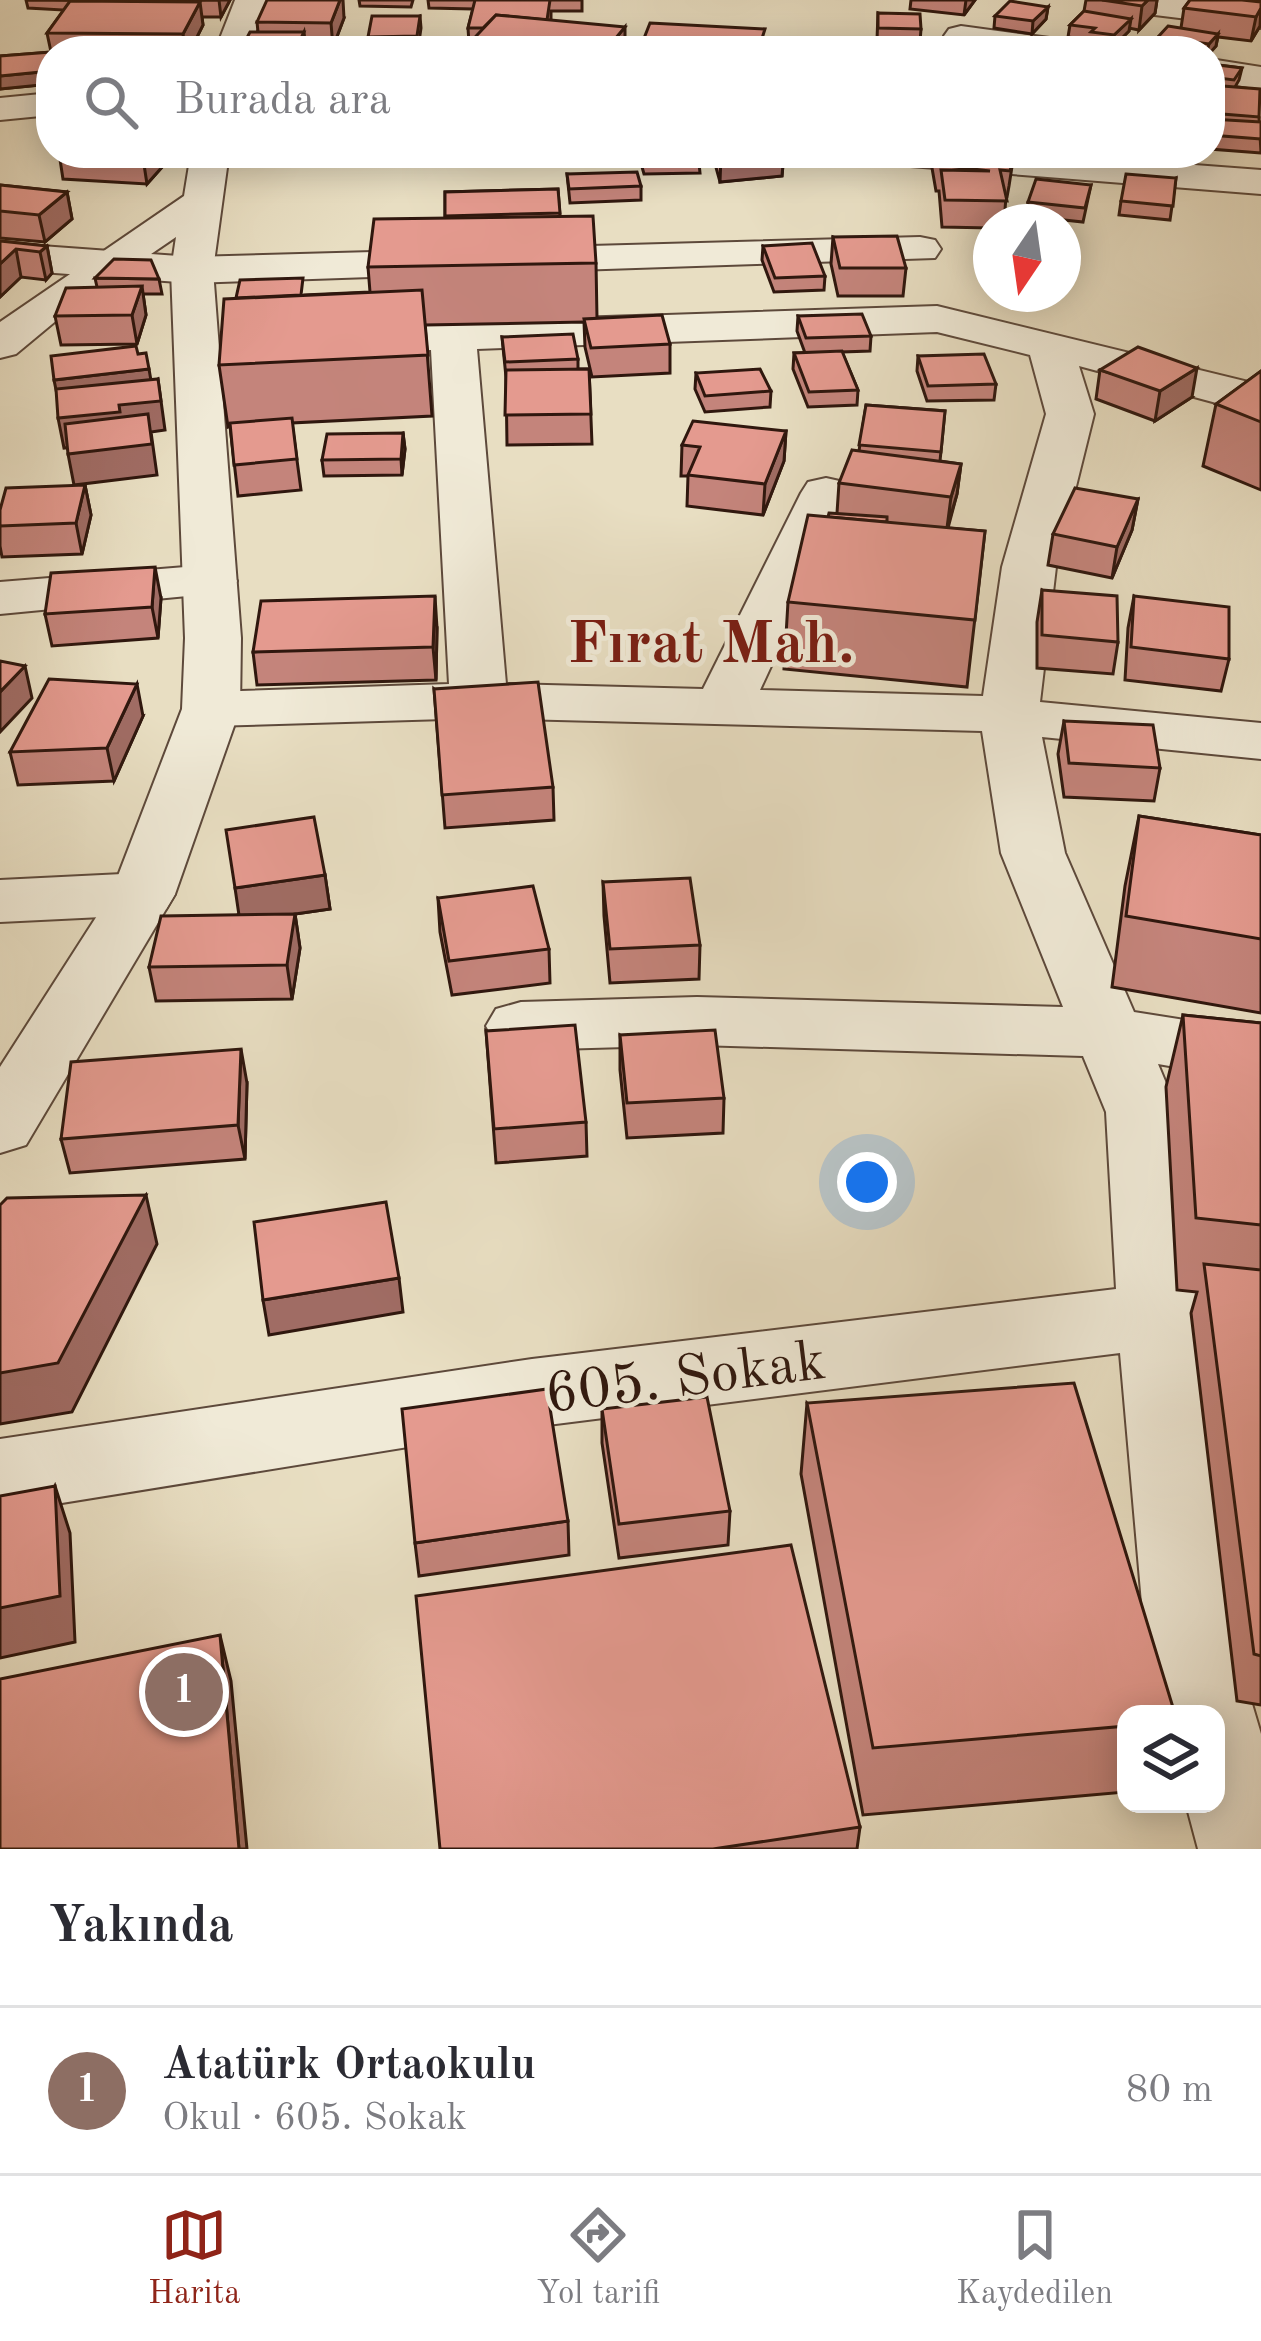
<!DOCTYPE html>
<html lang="tr">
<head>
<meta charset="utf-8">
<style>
	body { margin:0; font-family:"Old Standard TT",serif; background:#f7f7f7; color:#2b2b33 }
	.controls { position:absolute; right:36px; bottom:36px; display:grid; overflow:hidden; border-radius:24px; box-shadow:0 6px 30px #0003 }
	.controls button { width:108px; height:108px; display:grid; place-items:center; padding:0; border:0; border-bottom:3px solid #e1e1e2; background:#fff; color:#2b2b33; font:60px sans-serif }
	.compass { position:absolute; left:973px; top:204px; width:108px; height:108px; border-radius:50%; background:#fff; box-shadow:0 6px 30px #0003; rotate:193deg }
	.you { position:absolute; left:867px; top:1182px; width:42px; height:42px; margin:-30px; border:9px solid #fff; border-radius:50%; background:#1a73e8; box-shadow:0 0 0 18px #1a73e833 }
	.badge { display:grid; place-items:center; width:78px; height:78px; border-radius:50%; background:#8f2418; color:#fff; font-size:39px; font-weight:700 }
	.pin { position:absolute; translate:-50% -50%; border:6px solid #fff; box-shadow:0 3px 12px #0006 }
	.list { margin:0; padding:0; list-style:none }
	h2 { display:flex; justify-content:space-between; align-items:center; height:156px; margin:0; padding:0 48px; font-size:51px }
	h2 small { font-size:39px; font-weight:400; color:#7c7c81 }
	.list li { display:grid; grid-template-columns:78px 1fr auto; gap:36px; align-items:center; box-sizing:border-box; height:168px; padding:0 48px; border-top:3px solid #e1e1e2 }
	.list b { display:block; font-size:45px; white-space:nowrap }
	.list p { margin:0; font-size:39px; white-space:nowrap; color:#7c7c81 }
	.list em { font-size:39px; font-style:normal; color:#7c7c81 }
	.icon { flex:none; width:66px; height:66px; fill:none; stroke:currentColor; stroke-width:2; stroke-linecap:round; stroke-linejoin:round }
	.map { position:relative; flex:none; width:1261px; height:1849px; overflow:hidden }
	.search { position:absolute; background:#fff; box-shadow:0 6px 30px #0003; left:36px; right:36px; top:36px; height:132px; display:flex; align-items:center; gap:30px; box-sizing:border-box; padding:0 42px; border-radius:48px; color:#7c7c81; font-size:45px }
	.sheet { height:324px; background:#fff }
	nav { display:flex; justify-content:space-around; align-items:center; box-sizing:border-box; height:168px; border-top:3px solid #e1e1e2; background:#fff; font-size:33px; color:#7c7c81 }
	nav a { display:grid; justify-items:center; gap:6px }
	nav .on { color:#8f2418 }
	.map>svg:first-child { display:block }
</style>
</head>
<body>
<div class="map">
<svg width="1261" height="1849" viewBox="0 0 1261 1849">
	<rect width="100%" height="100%" fill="#e8dec2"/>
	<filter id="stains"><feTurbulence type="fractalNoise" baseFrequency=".00167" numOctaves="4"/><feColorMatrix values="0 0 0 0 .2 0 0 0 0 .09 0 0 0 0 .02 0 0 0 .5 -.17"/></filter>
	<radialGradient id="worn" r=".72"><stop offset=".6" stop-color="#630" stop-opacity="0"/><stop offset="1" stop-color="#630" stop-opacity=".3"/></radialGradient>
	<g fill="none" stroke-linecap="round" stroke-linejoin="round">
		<g stroke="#5d493b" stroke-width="4">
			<g id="minor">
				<polygon points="1098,0 1195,0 1261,8 1261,28 1114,10"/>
				<polygon points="961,26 1072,41 1084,44 1089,51 996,51 949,43 944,36 949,29"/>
				<polygon points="1210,59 1261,67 1261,89 1210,81"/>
				<polygon points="51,93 51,115 0,120 0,98"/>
				<polygon points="866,153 1035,153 1261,170 1261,194 885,164 872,161"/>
				<polygon points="920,237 935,240 941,249 935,258 192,283 0,269 0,243 192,257"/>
				<path d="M 937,306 L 1261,385 L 1261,415 L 1079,366 L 1094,414 L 1056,567 L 1040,702 L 1261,723 L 1261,759 L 1042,737 L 1065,853 L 1134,1012 L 1261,1032 L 1261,1082 L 1158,1064 L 1178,1112 L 1207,1411 L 1239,1660 L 1261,1734 L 1261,1849 L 1198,1849 L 1186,1804 L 1216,1804 L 1216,1714 L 1162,1714 L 1147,1660 L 1120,1353 L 532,1427 L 0,1513 L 0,1439 L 532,1359 L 1116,1289 L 1106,1112 L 1083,1056 L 697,1045 L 521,1050 L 496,1043 L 486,1026 L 496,1009 L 521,1002 L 697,997 L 1063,1007 L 1001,853 L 982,731 L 479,718 L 211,726 L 190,721 L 182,709 L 190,697 L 211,692 L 449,684 L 431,350 L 340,353 L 324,350 L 318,340 L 324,330 L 453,322 ZM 937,332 L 1030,355 L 1046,414 L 1002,567 L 983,696 L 760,690 L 851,493 L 844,482 L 826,478 L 808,482 L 801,493 L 703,689 L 506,684 L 477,349 Z"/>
				<polygon points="210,565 229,570 237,581 229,592 0,614 0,582"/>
				<polygon points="143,873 166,879 175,894 166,909 143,915 0,922 0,880"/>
			</g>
		</g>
		<g stroke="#5d493b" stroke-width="4">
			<g id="tertiary">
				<polygon points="235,0 267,0 249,51 215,51"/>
				<polygon points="191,153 229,153 213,270 241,638 240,709 175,894 26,1145 0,1153 0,1067 111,894 182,709 185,638 171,270 176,237 69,310 16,354 0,358 0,322 184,196"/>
			</g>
		</g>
		<use href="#minor" fill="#f0ead7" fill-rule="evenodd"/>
		<use href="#tertiary" fill="#f0ead7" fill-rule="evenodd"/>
	</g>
	<g fill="#c4847b" stroke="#2f170e" stroke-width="3">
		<polygon points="26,0 136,1 230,0 221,17 202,17 203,25 190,51 51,51 51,84 0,89 0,56 51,52 47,33 64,10 28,8"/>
		<polygon points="359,0 413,0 411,7 360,6"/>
		<polygon points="428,0 582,0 582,11 551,11 551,20 469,43 468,28 473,9 429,8"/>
		<polygon points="911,0 975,0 964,15 910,9"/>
		<polygon points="1086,0 1157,0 1155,13 1139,30 1129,28 1129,31 1112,48 1090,44 1090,40 1068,37 1070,25 1084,11"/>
		<polygon points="1190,0 1261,0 1260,26 1251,41 1218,37 1216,46 1210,51 1169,51 1156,49 1158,37 1181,28 1184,8"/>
		<polygon points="1048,7 1046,19 1032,34 994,28 995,16"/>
		<polygon points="878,13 921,29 920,42 877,40"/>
		<polygon points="420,16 421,28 418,49 369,49 368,37"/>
		<polygon points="344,18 333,47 305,46 306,51 240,51 258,32 257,22"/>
		<polygon points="1210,64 1242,68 1239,80 1235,87 1259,117 1261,153 1210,149"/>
		<polygon points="59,153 170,153 167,159 162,159 163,166 147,184 63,179"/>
		<polygon points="279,153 432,153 429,162 280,159"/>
		<polygon points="638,153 698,153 700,173 644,174"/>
		<polygon points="712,153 784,153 782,176 720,182"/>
		<polygon points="934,153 1001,153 1001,159 1013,160 1009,186 1007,197 1006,197 1004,222 991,222 991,228 942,227 939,191 936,191 932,168"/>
		<polygon points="1136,153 1186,153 1185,161 1137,159"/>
		<polygon points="567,174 641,186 641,200 570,203"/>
		<polygon points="1176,178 1170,220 1119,215 1121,201"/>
		<polygon points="0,185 67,192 72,219 45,242 0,238"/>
		<polygon points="1091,185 1083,222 1027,216 1028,202"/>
		<polygon points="558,189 560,216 596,263 597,318 670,344 670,373 592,377 585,347 584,322 425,325 432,416 292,423 301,490 238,496 230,426 228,427 219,365 304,295 370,292 368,267 445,218 445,192"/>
		<polygon points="833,237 906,268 903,296 838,296 831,264"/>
		<polygon points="0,241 47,246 52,273 46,280 21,277 0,297"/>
		<polygon points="763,246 825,276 824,290 774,292 762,260"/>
		<polygon points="95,278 159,279 162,294 143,294 146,315 137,344 61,345 55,316 97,287"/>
		<polygon points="798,316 871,336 870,351 842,352 858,390 857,405 808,407 793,369 794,353 805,353 797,331"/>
		<polygon points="502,337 578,359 578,369 589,369 592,444 507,445 506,377"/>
		<polygon points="918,356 996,384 994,400 927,401 917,371"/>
		<polygon points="1100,370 1192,397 1155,421 1096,399"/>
		<polygon points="1261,371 1261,490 1203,466 1216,404"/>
		<polygon points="696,373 771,391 770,407 705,412 695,389"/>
		<polygon points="866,405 945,411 940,461 961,464 957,494 948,528 985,531 967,687 784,669 788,602 828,517 837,513 839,483 859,451"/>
		<polygon points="786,431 784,461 763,515 687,506 688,476 681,476 682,445"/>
		<polygon points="403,433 405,449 402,475 324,476 322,460"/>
		<polygon points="85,485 91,515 82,554 2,557 0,546 0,510"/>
		<polygon points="1138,499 1132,530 1112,578 1048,565 1053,534"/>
		<polygon points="1042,590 1118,642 1113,674 1037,668 1037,622"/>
		<polygon points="1134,596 1229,659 1221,691 1125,680 1128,628"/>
		<polygon points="161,598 158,638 52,646 45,614"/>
		<polygon points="437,628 436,680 257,685 253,652"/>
		<polygon points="434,689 553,787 554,820 445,828"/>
		<polygon points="143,716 114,781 18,785 10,752"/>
		<polygon points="1064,721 1160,768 1154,801 1064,797 1058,754"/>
		<polygon points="1139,816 1261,835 1261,1013 1112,987 1125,886"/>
		<polygon points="325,875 330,909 295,914 300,948 292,999 156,1001 149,967 239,914"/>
		<polygon points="603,882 700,945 699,979 610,983 604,916"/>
		<polygon points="438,898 549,949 550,983 452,995 440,932"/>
		<polygon points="1183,1015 1261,1023 1261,1705 1237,1701 1191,1313 1197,1292 1177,1290 1166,1087"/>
		<polygon points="486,1031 586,1122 587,1156 496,1163"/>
		<polygon points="620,1035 724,1098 723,1133 627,1138 620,1070"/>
		<polygon points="247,1083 245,1159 70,1173 61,1139"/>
		<polygon points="807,1403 1126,1714 1126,1792 863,1815 801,1474"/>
		<polygon points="602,1409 730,1511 728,1545 619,1558 602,1443"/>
		<polygon points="568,1521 569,1555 419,1576 415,1543"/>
		<polygon points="860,1827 857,1849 440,1849"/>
	</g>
	<g fill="#a06c64" stroke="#2f170e" stroke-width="3">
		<polygon points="219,0 230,0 221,17"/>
		<polygon points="340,0 343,0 344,18 333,47 331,23"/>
		<polygon points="966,0 975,0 964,15"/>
		<polygon points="1148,0 1157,0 1155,13 1139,30 1142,6"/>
		<polygon points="200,2 203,25 190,51 185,51 183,34"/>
		<polygon points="1048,7 1046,19 1032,34 1033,21"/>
		<polygon points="1261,7 1260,26 1251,41 1256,17"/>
		<polygon points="1131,19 1129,31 1112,48 1114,35"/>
		<polygon points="625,27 625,51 605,51"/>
		<polygon points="304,32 306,51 295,51"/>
		<polygon points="1218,34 1216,46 1210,53 1210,51 1207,51 1209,44"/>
		<polygon points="51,71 51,84 0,89 0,76"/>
		<polygon points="148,153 161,153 163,166 147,184 143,158"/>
		<polygon points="749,153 784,153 782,176 720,182 721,156"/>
		<polygon points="67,192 72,219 45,242 39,215"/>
		<polygon points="47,246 52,273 46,280 40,252"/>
		<polygon points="16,249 21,277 0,297 0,264"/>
		<polygon points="142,286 146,315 137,344 132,315"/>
		<polygon points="1197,368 1192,397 1155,421 1160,391"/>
		<polygon points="149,369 154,398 60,409 54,380"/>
		<polygon points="158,379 165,430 151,432 157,475 74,485 68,454 125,442 64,448 58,418 119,405"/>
		<polygon points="786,431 784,461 763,515 765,484"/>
		<polygon points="403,433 405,449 402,475 401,459"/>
		<polygon points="961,464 957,494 947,528 951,497"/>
		<polygon points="85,485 91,515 82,554 76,523"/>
		<polygon points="1138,499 1132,530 1112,578 1117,547"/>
		<polygon points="155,567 161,598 158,638 152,607"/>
		<polygon points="435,596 437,628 436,680 433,647"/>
		<polygon points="25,666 32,698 0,732 0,692"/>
		<polygon points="137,684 143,716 114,781 107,748"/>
		<polygon points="325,875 330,909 295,914 300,948 292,999 287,965 240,922 235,888"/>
		<polygon points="241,1049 247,1083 245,1159 238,1125"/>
		<polygon points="146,1195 157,1244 72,1412 0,1424 0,1373"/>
		<polygon points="399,1278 403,1312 269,1335 263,1300"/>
		<polygon points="55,1486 70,1533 75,1642 0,1658 0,1608"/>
		<polygon points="220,1635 231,1681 247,1849 239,1849"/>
	</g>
	<g fill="#e49a8f" stroke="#2f170e" stroke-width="3">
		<polygon points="267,0 340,0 331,23 257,22"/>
		<polygon points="475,0 550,0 547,20 496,15 483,28 468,28"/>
		<polygon points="1102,0 1148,0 1142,6"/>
		<polygon points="1190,0 1242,0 1261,2 1261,8 1256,17 1184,8"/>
		<polygon points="70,1 200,2 183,34 47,33"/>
		<polygon points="1010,1 1048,7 1033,21 995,16"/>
		<polygon points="1084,11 1131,19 1114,35 1091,32 1095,28 1070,25"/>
		<polygon points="878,13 920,14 921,29 878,28"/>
		<polygon points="496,15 625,27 605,51 462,51"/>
		<polygon points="372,16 420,16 417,36 368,37"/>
		<polygon points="650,23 765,29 758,51 639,51"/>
		<polygon points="1168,26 1218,34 1209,44 1158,37"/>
		<polygon points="250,32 304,32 295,51 240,51"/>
		<polygon points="185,48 185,51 74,51"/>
		<polygon points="51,52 51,71 0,76 0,56"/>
		<polygon points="1210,64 1242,68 1234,80 1210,77"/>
		<polygon points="1210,85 1260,89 1259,117 1210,113"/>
		<polygon points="1210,119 1261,122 1261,139 1210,135"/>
		<polygon points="61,153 148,153 143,158"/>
		<polygon points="642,153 698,153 700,159 644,161"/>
		<polygon points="936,153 1001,153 1001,159 1013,160 1010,171 1000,170 1007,201 945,200 941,170 990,171 938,165"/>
		<polygon points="637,172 641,186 569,189 567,174"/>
		<polygon points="1126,174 1176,178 1173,206 1121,201"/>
		<polygon points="1036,179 1091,185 1085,208 1028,202"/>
		<polygon points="0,185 67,192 39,215 0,211"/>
		<polygon points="558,189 560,213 445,216 445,192"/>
		<polygon points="593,216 596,263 368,267 374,219"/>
		<polygon points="897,236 906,268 840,268 833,237"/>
		<polygon points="0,241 47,246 40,252 16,249 0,264"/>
		<polygon points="812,243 825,276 775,278 763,246"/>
		<polygon points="114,259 151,260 159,279 95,278"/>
		<polygon points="303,278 301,295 236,298 240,280"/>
		<polygon points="142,286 132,315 55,316 66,288"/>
		<polygon points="422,290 428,355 219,365 224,299"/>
		<polygon points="862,314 871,336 806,338 798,316"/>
		<polygon points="662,315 670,344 591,348 584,319"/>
		<polygon points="573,334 578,359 505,362 502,337"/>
		<polygon points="136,346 138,354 146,353 149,369 54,380 51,356"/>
		<polygon points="1138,347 1197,368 1160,391 1100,370"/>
		<polygon points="842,351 858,390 809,392 794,353"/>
		<polygon points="984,354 996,384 928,386 918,356"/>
		<polygon points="589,369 591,414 505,415 506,370"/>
		<polygon points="760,369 771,391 705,396 696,373"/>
		<polygon points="1261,371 1261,422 1216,404"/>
		<polygon points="158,379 161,401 119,405 120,412 58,418 56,389"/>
		<polygon points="866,405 945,411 941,452 859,445"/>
		<polygon points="148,414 152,444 68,454 65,424"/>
		<polygon points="292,418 297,459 234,465 230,423"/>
		<polygon points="693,421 786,431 765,484 688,475 700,447 682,445"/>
		<polygon points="403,433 401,459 322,460 327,434"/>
		<polygon points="852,450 961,464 951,497 839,483"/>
		<polygon points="85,485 76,523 0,526 0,510 6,488"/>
		<polygon points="1075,488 1138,499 1117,547 1053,534"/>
		<polygon points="829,513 887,517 887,522 828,517"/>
		<polygon points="808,515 985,531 975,620 788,602"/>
		<polygon points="155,567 152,607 45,614 51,573"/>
		<polygon points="1042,590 1117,596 1118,642 1042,635"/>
		<polygon points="435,596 433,647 253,652 261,601"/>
		<polygon points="1134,596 1229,607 1229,659 1131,647"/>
		<polygon points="0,661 25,666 0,692"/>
		<polygon points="49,679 137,684 107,748 10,752"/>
		<polygon points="538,682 553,787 442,795 434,689"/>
		<polygon points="1064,721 1153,725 1160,768 1069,763"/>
		<polygon points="1139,816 1261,835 1261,939 1126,916"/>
		<polygon points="314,817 325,875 235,888 226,830"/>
		<polygon points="690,878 700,945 610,949 603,882"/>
		<polygon points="533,886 549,949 449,961 438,898"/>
		<polygon points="295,914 287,965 149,967 161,916"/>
		<polygon points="1183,1015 1261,1023 1261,1225 1196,1218"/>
		<polygon points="575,1025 586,1122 494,1129 486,1031"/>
		<polygon points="715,1030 724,1098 627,1103 620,1035"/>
		<polygon points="241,1049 238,1125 61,1139 71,1062"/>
		<polygon points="146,1195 58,1363 0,1373 0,1205 7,1198"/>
		<polygon points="386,1202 399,1278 263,1300 254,1222"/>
		<polygon points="1204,1264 1261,1270 1261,1656 1254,1654"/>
		<polygon points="1074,1383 1175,1714 1126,1714 1126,1726 873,1748 807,1403"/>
		<polygon points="547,1389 568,1521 415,1543 402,1409"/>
		<polygon points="707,1397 730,1511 619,1524 602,1409"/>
		<polygon points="55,1486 60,1596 0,1608 0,1496"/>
		<polygon points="791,1545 860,1827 713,1849 440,1849 416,1596"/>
		<polygon points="220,1635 239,1849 0,1849 0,1679"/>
	</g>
	<g text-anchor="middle" stroke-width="10" stroke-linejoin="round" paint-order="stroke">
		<g font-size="57" fill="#2f170e" stroke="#f0ead7">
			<text transform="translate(685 1375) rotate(-7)" y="20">605. Sokak</text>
		</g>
		<g font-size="60" font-weight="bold" fill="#7a1f14" stroke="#f0ead7">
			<text x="711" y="662">Fırat Mah.</text>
		</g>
	</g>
	<rect width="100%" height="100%" filter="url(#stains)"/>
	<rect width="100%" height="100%" fill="url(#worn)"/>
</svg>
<div class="controls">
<button><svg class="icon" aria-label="layers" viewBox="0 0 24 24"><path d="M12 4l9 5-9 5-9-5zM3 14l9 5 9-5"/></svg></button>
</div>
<svg class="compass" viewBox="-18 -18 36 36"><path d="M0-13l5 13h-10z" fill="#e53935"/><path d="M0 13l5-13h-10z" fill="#7c7c81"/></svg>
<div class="you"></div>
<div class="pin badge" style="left:184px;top:1692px;background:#8d6e63">1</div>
<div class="search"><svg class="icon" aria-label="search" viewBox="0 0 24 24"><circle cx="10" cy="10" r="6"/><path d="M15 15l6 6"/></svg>Burada ara</div>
</div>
<section class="sheet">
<h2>Yakında<small></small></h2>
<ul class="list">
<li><span class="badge" style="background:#8d6e63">1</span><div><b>Atatürk Ortaokulu</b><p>Okul · 605. Sokak</p></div><em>80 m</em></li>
</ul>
</section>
<nav>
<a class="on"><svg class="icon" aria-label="map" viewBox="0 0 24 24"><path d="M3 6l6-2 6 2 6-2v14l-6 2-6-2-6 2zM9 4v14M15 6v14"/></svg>Harita</a>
<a><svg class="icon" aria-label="directions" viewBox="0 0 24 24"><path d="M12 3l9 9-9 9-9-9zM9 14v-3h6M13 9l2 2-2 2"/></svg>Yol tarifi</a>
<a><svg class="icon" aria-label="saved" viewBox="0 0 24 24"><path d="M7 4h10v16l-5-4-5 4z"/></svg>Kaydedilen</a>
</nav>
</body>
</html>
